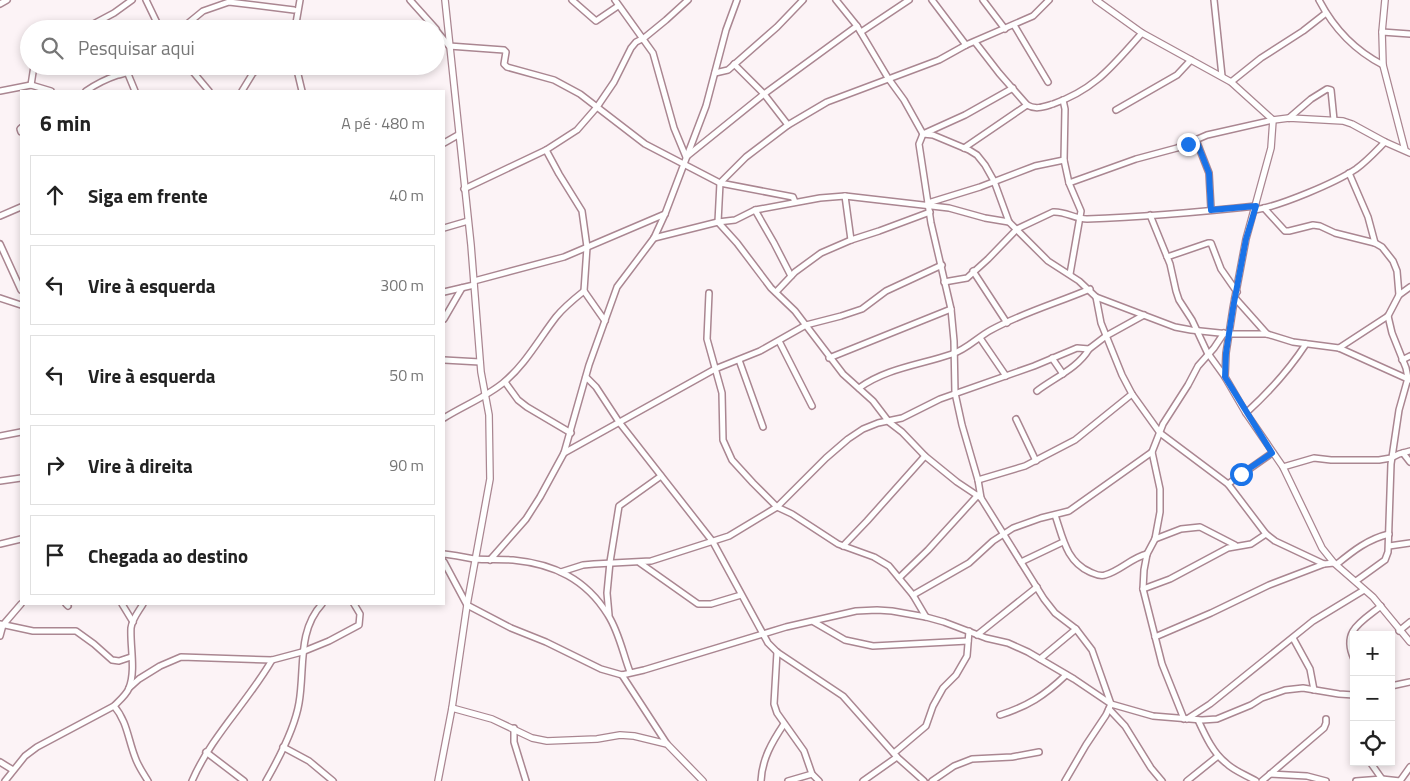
<!DOCTYPE html>
<html lang="pt">
<head>
<meta charset="utf-8">
<style>
	body { margin:0; font-family:"Titillium Web",sans-serif; background:#f2f2f2; color:#222 }
	.controls { position:absolute; right:15px; bottom:15px; display:grid; overflow:hidden; border-radius:0px; box-shadow:0 2px 8px #0003 }
	.controls button { width:45px; height:45px; display:grid; place-items:center; padding:0; border:0; border-bottom:1px solid #e0e0e0; background:#fff; color:#222; font:25px sans-serif }
	.stop { position:absolute; width:15px; height:15px; margin:-11px; border:4px solid #1a73e8; border-radius:50%; background:#fff }
	.stop.end { background:#1a73e8; border-color:#fff; box-shadow:0 1px 5px #0008 }
	.list { margin:0; padding:0; list-style:none }
	h2 { display:flex; justify-content:space-between; align-items:center; height:65px; margin:0; padding:0 20px; font-size:21px }
	h2 small { font-size:16px; font-weight:400; color:#767676 }
	.list li { display:grid; grid-template-columns:32px 1fr auto; gap:15px; align-items:center; box-sizing:border-box; height:80px; margin:0 10px 10px; padding:0 10px; border:1px solid #e0e0e0; border-radius:0px }
	.list b { display:block; font-size:19px; white-space:nowrap }
	.list em { font-size:16px; font-style:normal; color:#767676 }
	.icon { flex:none; width:28px; height:28px; fill:none; stroke:currentColor; stroke-width:2; stroke-linecap:round; stroke-linejoin:round }
	.map { position:relative; flex:none; width:1410px; height:781px; overflow:hidden }
	.search { position:absolute; background:#fff; box-shadow:0 2px 8px #0003; left:20px; top:20px; width:425px; height:55px; display:flex; align-items:center; gap:12px; box-sizing:border-box; padding:0 18px; border-radius:28px; color:#767676; font-size:19px }
	.panel { position:absolute; background:#fff; box-shadow:0 2px 8px #0003; left:20px; top:90px; width:425px; height:515px; border-radius:0px }
	.map>svg:first-child { display:block }
</style>
</head>
<body>
<div class="map">
<svg width="1410" height="781" viewBox="0 0 1410 781">
	<rect width="100%" height="100%" fill="#fcf3f6"/>
	<g fill="none" stroke-linecap="round" stroke-linejoin="round">
		<g stroke="#aa8691" stroke-width="8">
			<g id="minor">
				<polyline points="146,0 160,29"/>
				<polyline points="410,0 436,29"/>
				<polyline points="572,0 596,21 618,6"/>
				<polyline points="615,0 653,53 674,128 686,157 764,94 857,26"/>
				<polyline points="836,0 857,26 888,78 904,100 923,134"/>
				<polyline points="932,0 966,45"/>
				<polyline points="983,0 1005,29"/>
				<polyline points="1049,0 1033,16 966,45 939,60 827,102 788,125 746,157 720,183 718,222 737,243 771,288 795,311 843,374 873,401 889,422 902,432 925,456 957,482 981,498 1044,599 1055,613 1076,629 1092,650 1111,704 1106,715 1086,745 1065,781"/>
				<polyline points="1214,0 1222,76"/>
				<path d="M 1319,0 C 1334,29 1354,50 1383,65"/>
				<polyline points="0,4 7,0"/>
				<polyline points="1014,25 1048,82"/>
				<polyline points="84,29 114,13 132,0"/>
				<polyline points="181,29 203,11 229,2 294,10"/>
				<polyline points="295,29 300,0"/>
				<polyline points="436,30 449,46 504,50 506,52 504,64 507,67 554,80 580,94 645,144 720,183 793,197 795,202"/>
				<polyline points="861,32 909,0"/>
				<polyline points="1382,32 1410,34"/>
				<path d="M 975,42 L 999,73 L 1027,105 C 1036,110 1043,107 1053,104 C 1096,89 1113,65 1142,33"/>
				<polyline points="734,64 764,94 788,125"/>
				<polyline points="188,66 209,91"/>
				<polyline points="296,66 302,91"/>
				<polyline points="715,73 728,70 777,27 803,0"/>
				<polyline points="128,74 135,91"/>
				<polyline points="1231,82 1261,58 1303,31 1326,13"/>
				<polyline points="31,85 34,66"/>
				<polyline points="0,91 31,85 51,91"/>
				<path d="M 86,91 C 96,84 106,79 118,75 C 126,73 133,72 140,66"/>
				<polyline points="242,91 253,73 264,66"/>
				<polyline points="1063,100 1065,109 1064,160 1069,183 1081,211 1070,274"/>
				<polyline points="1116,110 1177,75 1191,60"/>
				<polyline points="1289,118 1311,99 1327,89 1331,90 1334,120"/>
				<polyline points="21,128 20,129 21,132"/>
				<polyline points="923,134 933,135 969,150 977,155 985,165 994,181 1009,222 1048,261 1079,281 1096,297 1175,327 1191,330 1229,334 1267,334 1293,342 1339,348 1410,380"/>
				<polyline points="1196,140 1209,173 1211,209"/>
				<polyline points="444,143 458,135"/>
				<polyline points="964,148 1027,105"/>
				<polyline points="546,150 559,174 582,211 587,247 584,291 605,321"/>
				<polyline points="1349,173 1368,217 1375,243"/>
				<polyline points="1069,183 1136,159 1177,148 1207,135 1273,120"/>
				<polyline points="464,189 546,150 577,130 597,107 614,82 631,48 636,42 644,38 666,20 688,0"/>
				<polyline points="845,196 851,240"/>
				<polyline points="928,203 980,187 1035,166 1064,160"/>
				<polyline points="1264,208 1285,231 1289,231 1313,225 1320,226 1335,233 1375,243 1382,247 1393,261 1397,271 1399,295 1388,316 1339,348"/>
				<polyline points="755,210 774,243 791,276"/>
				<path d="M 1255,210 C 1280,206 1335,183 1356,169 C 1367,161 1376,151 1385,142"/>
				<polyline points="1150,215 1170,264 1176,291 1179,300 1192,320 1207,352 1225,377"/>
				<polyline points="0,216 21,207"/>
				<polyline points="444,228 468,221"/>
				<polyline points="654,238 718,222 735,220 755,210 820,198 845,196 949,208 985,218 1009,222"/>
				<polyline points="0,244 21,290"/>
				<polyline points="1167,257 1208,243 1211,243 1221,269 1237,292"/>
				<polyline points="973,271 1007,323"/>
				<polyline points="474,281 564,257 665,214"/>
				<path d="M 944,282 L 967,278 L 988,259 L 1017,229 L 1053,212 C 1065,211 1075,219 1087,219 C 1143,217 1200,212 1256,206"/>
				<polyline points="444,292 474,285"/>
				<polyline points="776,292 795,272 821,253 851,240 879,231 930,212"/>
				<polyline points="709,293 707,339 722,393 723,440 732,460 753,483 777,507 792,514 838,544 874,557 889,566 913,595 926,617"/>
				<polyline points="1399,295 1410,287"/>
				<polyline points="1096,297 1101,323 1122,375 1132,394 1160,433 1228,484 1266,534 1275,541 1324,564 1334,563"/>
				<polyline points="0,298 21,305"/>
				<polyline points="1235,298 1267,334"/>
				<polyline points="444,319 462,288"/>
				<polyline points="980,338 1006,376"/>
				<polyline points="779,341 812,406"/>
				<polyline points="829,358 951,309"/>
				<polyline points="1052,358 1063,374"/>
				<polyline points="444,360 480,362"/>
				<polyline points="739,360 763,427"/>
				<polyline points="1402,360 1410,356"/>
				<polyline points="586,377 596,387 619,422 713,542 768,643 777,652 843,696 897,757 924,781"/>
				<polyline points="505,382 518,400 527,407 571,433"/>
				<path d="M 859,388 C 887,368 920,365 952,354 C 966,350 978,337 991,330 C 1022,313 1057,303 1090,289"/>
				<path d="M 1037,391 C 1054,378 1078,368 1089,349"/>
				<path d="M 1246,413 C 1269,392 1289,370 1306,344"/>
				<path d="M 444,418 C 463,406 486,397 503,383 C 525,365 539,339 556,317 C 564,307 574,299 584,291"/>
				<polyline points="1016,419 1036,461"/>
				<polyline points="0,436 21,432"/>
				<polyline points="1152,452 1160,489 1160,512 1155,539 1147,554 1144,570 1143,589 1162,664 1184,719"/>
				<polyline points="564,453 715,369 760,351 806,325 841,316 862,309 886,291 942,265"/>
				<polyline points="1403,453 1410,462"/>
				<polyline points="1283,467 1314,458 1331,460 1379,460 1391,458 1399,454 1410,451"/>
				<polyline points="978,480 1025,466 1075,440 1132,394"/>
				<polyline points="0,481 21,478"/>
				<polyline points="1228,484 1272,453"/>
				<polyline points="981,498 978,480 962,425 955,393 954,341 951,309 931,223 919,144 923,134 965,115 1013,88"/>
				<path d="M 1055,515 C 1063,538 1066,561 1090,572 C 1095,574 1100,577 1105,575 C 1120,571 1131,558 1147,554"/>
				<polyline points="1155,539 1181,529 1200,527 1235,545"/>
				<polyline points="0,544 21,539"/>
				<polyline points="843,546 867,521 925,456"/>
				<polyline points="1389,546 1410,543"/>
				<path d="M 444,554 C 454,555 464,557 474,559 C 487,560 500,559 513,560 C 554,564 586,579 608,615 C 619,632 623,654 630,672"/>
				<polyline points="490,560 526,519 540,497 564,453 589,365 617,287 654,238 665,214 706,106 726,30 737,0"/>
				<polyline points="444,562 467,605 511,628 546,642 601,669 622,675 644,670 786,627 856,611 877,610 892,611 926,617 944,622 986,638 1008,643 1028,652 1074,679 1111,704 1153,716 1202,720 1217,719 1251,705 1262,698 1285,690 1303,688 1339,694 1354,695"/>
				<polyline points="1021,562 1063,542"/>
				<polyline points="640,563 698,604 711,604 741,595"/>
				<path d="M 1337,564 C 1353,551 1368,539 1389,534"/>
				<polyline points="561,572 583,565 594,564 651,561 729,536 777,507 826,458 848,439 863,429 878,423 902,418 940,399 1034,366 1077,348 1089,349 1106,336 1144,315"/>
				<polyline points="899,578 928,550 978,495"/>
				<polyline points="1356,581 1385,560 1388,552 1391,464 1399,410 1408,378 1406,368 1392,333 1388,316"/>
				<polyline points="1143,589 1170,579 1228,548 1251,544 1266,534"/>
				<polyline points="913,595 969,563 993,541 1013,528 1041,518 1069,511 1152,452 1163,424 1188,385 1198,366 1214,348 1224,333"/>
				<polyline points="66,604 68,606"/>
				<polyline points="122,604 133,622"/>
				<polyline points="609,615 607,593 610,562 619,506 661,476"/>
				<polyline points="814,622 845,640 873,646 968,641"/>
				<polyline points="0,624 33,631 76,631 94,644 112,660 119,661 131,657"/>
				<polyline points="1399,631 1410,622"/>
				<polyline points="977,635 1037,587"/>
				<polyline points="0,636 3,625 21,604"/>
				<polyline points="1155,637 1211,613 1269,585 1324,564"/>
				<polyline points="1293,638 1310,669 1314,690"/>
				<polyline points="777,652 774,704 777,713 804,751 812,774 819,781"/>
				<polyline points="1040,659 1076,629"/>
				<path d="M 1354,659 C 1341,631 1361,622 1381,606"/>
				<polyline points="622,675 667,744"/>
				<polyline points="1391,686 1410,682"/>
				<polyline points="129,688 139,679 160,666 181,657 272,660 302,652 329,641 359,625 360,614 354,604"/>
				<path d="M 114,706 C 127,721 128,739 135,757 C 138,766 143,773 148,781"/>
				<polyline points="1109,709 1125,726 1151,768 1162,781"/>
				<path d="M 1000,715 C 1028,706 1044,696 1066,675"/>
				<polyline points="1187,719 1210,704 1313,621 1364,590"/>
				<path d="M 1198,720 C 1205,735 1213,753 1226,763 C 1234,771 1246,775 1256,781"/>
				<polyline points="514,728 514,742 526,781"/>
				<polyline points="283,747 309,761 333,781"/>
				<polyline points="206,752 244,781"/>
				<polyline points="894,753 926,726 933,706 943,688 956,675 967,656 969,631"/>
				<polyline points="0,762 13,770"/>
				<polyline points="1370,762 1382,779"/>
				<polyline points="1270,774 1307,776 1326,781"/>
				<path d="M 5,781 L 25,756 L 37,747 L 114,706 C 119,701 127,694 129,688 C 136,670 130,647 131,628 C 132,619 139,611 143,604"/>
				<path d="M 192,781 C 212,735 247,703 272,660"/>
				<path d="M 266,781 C 278,760 295,727 299,703 C 305,669 297,631 322,604"/>
				<path d="M 761,781 C 762,759 772,742 784,724"/>
				<polyline points="788,781 812,774"/>
				<polyline points="863,781 897,757"/>
				<polyline points="932,781 954,766 972,759 1012,757 1039,752"/>
				<polyline points="1187,781 1218,756"/>
				<polyline points="1262,781 1324,728 1326,723 1326,719"/>
				<polyline points="1356,781 1382,779 1400,781"/>
				<polyline points="1400,781 1410,767"/>
			</g>
		</g>
		<g stroke="#aa8691" stroke-width="8">
			<g id="tertiary">
				<polyline points="1096,0 1142,33 1231,82 1273,120 1271,148 1246,239 1233,308 1226,353 1225,377 1246,413 1283,467 1322,548 1334,563 1373,597 1410,642"/>
				<polyline points="1385,0 1382,32 1383,65 1405,150"/>
				<polyline points="1273,120 1289,118 1343,121 1352,124 1385,142 1410,153"/>
				<polyline points="452,708 492,719 532,738 547,741 597,739 620,735 634,736 667,744 703,781"/>
				<polyline points="438,781 452,708 467,605 490,479 489,415 481,372 471,245 445,0"/>
			</g>
		</g>
		<use href="#minor" stroke="#fff" stroke-width="5"/>
		<use href="#tertiary" stroke="#fff" stroke-width="5.5"/>
	</g>
	<g fill="none" stroke-linecap="round" stroke-linejoin="round">
		<polyline stroke="#1a73e8" stroke-width="6" points="1188,144 1196,140 1209,173 1211,210 1256,206 1246,239 1233,308 1226,353 1225,377 1272,453 1241,474"/>
	</g>
</svg>
<div class="controls">
<button>+</button>
<button>−</button>
<button><svg class="icon" aria-label="locate" viewBox="0 0 24 24"><circle cx="12" cy="12" r="6"/><path d="M12 2v4M12 18v4M2 12h4M18 12h4"/></svg></button>
</div>
<div class="stop" style="left:1241px;top:474px"></div>
<div class="stop end" style="left:1188px;top:144px"></div>
<div class="search"><svg class="icon" aria-label="search" viewBox="0 0 24 24"><circle cx="10" cy="10" r="6"/><path d="M15 15l6 6"/></svg>Pesquisar aqui</div>
<section class="panel">
<h2>6 min<small>A pé · 480 m</small></h2>
<ul class="list">
<li><svg class="icon" aria-label="ahead" viewBox="0 0 24 24"><path d="M12 20V5M6 11l6-6 6 6"/></svg><div><b>Siga em frente</b></div><em>40 m</em></li>
<li><svg class="icon" aria-label="left" viewBox="0 0 24 24"><path d="M17 20v-9H6M10 6l-5 5 5 5"/></svg><div><b>Vire à esquerda</b></div><em>300 m</em></li>
<li><svg class="icon" aria-label="left" viewBox="0 0 24 24"><path d="M17 20v-9H6M10 6l-5 5 5 5"/></svg><div><b>Vire à esquerda</b></div><em>50 m</em></li>
<li><svg class="icon" aria-label="right" viewBox="0 0 24 24"><path d="M7 20v-9h11M14 6l5 5-5 5"/></svg><div><b>Vire à direita</b></div><em>90 m</em></li>
<li><svg class="icon" aria-label="arrive" viewBox="0 0 24 24"><path d="M6 21V4h12l-3 4 3 4H6"/></svg><div><b>Chegada ao destino</b></div></li>
</ul>
</section>
</div>
</body>
</html>
